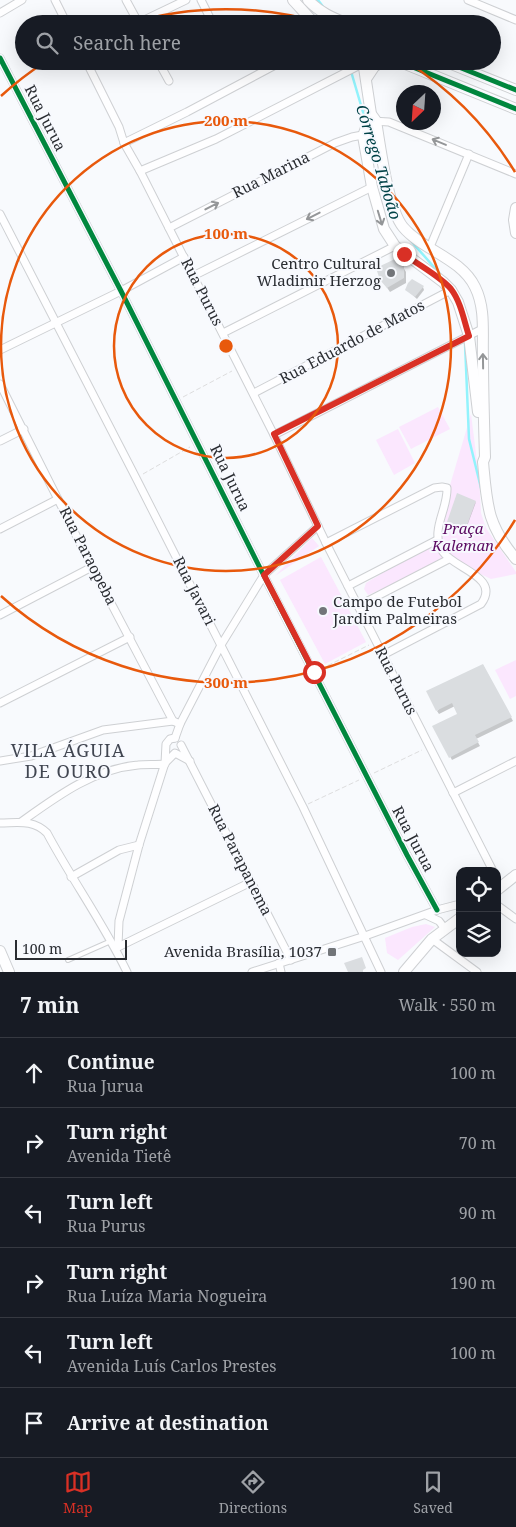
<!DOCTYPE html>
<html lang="en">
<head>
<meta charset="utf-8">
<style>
	body { margin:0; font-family:"Noto Serif",serif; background:#242831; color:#f1f3f6 }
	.controls { position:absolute; right:15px; bottom:15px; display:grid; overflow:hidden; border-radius:10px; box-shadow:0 5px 20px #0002 }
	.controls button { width:45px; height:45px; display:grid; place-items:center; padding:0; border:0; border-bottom:1px solid #363941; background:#171b24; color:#f1f3f6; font:25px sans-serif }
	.compass { position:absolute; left:396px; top:85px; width:45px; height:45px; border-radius:50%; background:#171b24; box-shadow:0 5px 20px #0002; rotate:205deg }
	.scale { position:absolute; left:15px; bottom:12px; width:112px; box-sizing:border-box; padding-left:5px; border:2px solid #2a2d32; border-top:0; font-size:14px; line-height:18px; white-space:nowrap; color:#2a2d32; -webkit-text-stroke:4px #f7f9fe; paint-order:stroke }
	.stop { position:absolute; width:15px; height:15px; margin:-11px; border:4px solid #d93025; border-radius:50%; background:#fff }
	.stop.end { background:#d93025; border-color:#fff; box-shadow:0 1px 5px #0008 }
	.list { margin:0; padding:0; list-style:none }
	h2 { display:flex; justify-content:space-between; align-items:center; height:65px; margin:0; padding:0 20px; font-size:21px }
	h2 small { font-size:16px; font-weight:400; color:#9ea1a6 }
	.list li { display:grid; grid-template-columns:32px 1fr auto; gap:15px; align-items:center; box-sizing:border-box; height:70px; padding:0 20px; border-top:1px solid #363941 }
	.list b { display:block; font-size:19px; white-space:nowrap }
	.list p { margin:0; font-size:16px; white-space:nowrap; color:#9ea1a6 }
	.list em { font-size:16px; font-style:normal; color:#9ea1a6 }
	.icon { flex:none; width:28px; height:28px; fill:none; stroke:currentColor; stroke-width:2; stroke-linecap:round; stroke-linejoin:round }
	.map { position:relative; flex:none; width:516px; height:972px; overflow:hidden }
	.search { position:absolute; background:#171b24; box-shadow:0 5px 20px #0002; left:15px; right:15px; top:15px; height:55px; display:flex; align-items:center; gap:12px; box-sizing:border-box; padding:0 18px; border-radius:28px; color:#9ea1a6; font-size:19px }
	.sheet { height:485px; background:#171b24 }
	nav { display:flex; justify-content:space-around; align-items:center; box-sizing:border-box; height:70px; border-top:1px solid #363941; background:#171b24; font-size:14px; color:#9ea1a6 }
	nav a { display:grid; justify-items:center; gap:2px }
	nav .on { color:#d93025 }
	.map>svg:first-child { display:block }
</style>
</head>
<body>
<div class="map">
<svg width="516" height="972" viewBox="0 0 516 972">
	<rect width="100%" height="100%" fill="#f8fafd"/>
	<g fill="#fbe7fe">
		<polygon points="438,407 450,429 411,449 399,427"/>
		<polygon points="471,414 479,477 481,513 486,528 516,572 516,574 491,579 449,559 368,595 364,589 366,583 437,540 440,519"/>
		<polygon points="398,429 415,463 394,475 376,440"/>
		<polygon points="312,538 319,546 275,576"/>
		<polygon points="321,557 366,642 325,664 280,580"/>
		<polygon points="516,660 516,696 510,699 495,670"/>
		<polygon points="426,924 435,927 398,960 387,953 385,938 412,927"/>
	</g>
	<g fill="#0003">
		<polygon points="403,267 406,272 406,283 390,292 381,279"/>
		<polygon points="423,287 424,290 417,299 407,290"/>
		<polygon points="476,502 466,529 449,522"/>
		<polygon points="483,665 513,721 476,739 480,746 452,760 434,726 459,714 455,706 439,714 437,711"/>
	</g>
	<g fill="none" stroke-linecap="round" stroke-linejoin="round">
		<g stroke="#92f3fc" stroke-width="2.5">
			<polyline points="318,0 324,8"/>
			<polyline points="348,61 365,119"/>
			<polyline points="370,134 378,162"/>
			<polyline points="412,242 440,274"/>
			<polyline points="465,343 469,439 481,488"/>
		</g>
	</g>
	<g fill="#dadde0">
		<polygon points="395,259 404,266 404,278 387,288 380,280 376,268"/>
		<polygon points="412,279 424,286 415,297 405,290 408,283"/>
		<polygon points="457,493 476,501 466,528 447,522"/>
		<polygon points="483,664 512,717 475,735 479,742 449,758 432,726 457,714 452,703 436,711 426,691"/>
		<polygon points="362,957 366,968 363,970 363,972 348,972 344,963"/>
	</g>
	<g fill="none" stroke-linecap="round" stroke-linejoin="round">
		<g stroke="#ced0d3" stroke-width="6">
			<polyline id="lane" points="68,960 111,941"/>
		</g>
		<g stroke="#ced0d3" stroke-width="9">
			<g id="street">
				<polyline points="55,0 67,24"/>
				<polyline points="126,0 139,24"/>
				<polyline points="201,0 213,24"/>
				<polyline points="468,0 516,20"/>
				<polyline points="0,13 22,0"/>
				<polyline points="138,23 186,0"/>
				<polyline points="0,58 121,291 258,564 407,855 437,910"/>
				<polyline points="86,61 119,127 124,143 140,171 274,435 326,543 493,871"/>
				<polyline points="158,61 169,81"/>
				<polyline points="372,121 389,122 516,174"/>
				<polyline points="124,143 187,112 283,61"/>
				<polyline points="140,171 216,139 364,63"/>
				<polyline points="0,214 136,478 303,807 381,972"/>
				<polyline points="169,228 335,143 352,137 378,132"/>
				<polyline points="430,247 469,154"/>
				<polyline points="193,276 372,187"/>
				<polyline points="223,333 395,246"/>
				<polyline points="0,350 121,291 184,257"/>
				<polyline points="0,384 92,567 173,721 180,724"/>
				<polyline points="254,393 451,290"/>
				<polyline points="274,435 482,329"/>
				<polyline points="0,441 24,429"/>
				<polyline points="0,529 58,499"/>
				<path d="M 326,543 L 434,488 L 442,487 L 447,488 C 448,510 429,531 443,552 C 455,569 501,577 481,604 L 383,655"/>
				<polyline points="348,586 437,540"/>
				<polyline points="358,606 449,559"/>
				<polyline points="0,615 92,567"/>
				<polyline points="0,703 130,637"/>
				<polyline points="175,738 180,724 221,645 264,575 318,526"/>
				<polyline points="181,745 291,960"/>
				<polyline points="0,761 31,756 103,730 173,721"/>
				<polyline points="165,763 175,753 190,761"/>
				<polyline points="453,793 516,761"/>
				<path d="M 21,822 C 56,797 93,769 138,765 C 146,764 156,765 165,764"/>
				<path d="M 0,823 C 17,823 33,819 47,833 C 72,880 104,924 127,972"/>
				<polyline points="71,877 119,850 139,845"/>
				<polyline points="497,905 516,919"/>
				<polyline points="426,915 439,921 445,929"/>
				<polyline points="432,939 477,972"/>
				<polyline points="118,946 119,921 139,845 165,763 166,744 170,739 175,738"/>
				<polyline points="116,948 251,882"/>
				<polyline points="279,963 281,972"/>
				<polyline points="252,972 365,936 437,910 460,904"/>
			</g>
		</g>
		<g stroke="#ced0d3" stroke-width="12">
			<g id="secondary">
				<polyline points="293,0 315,24"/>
				<path d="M 308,0 C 319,12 333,18 348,24"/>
				<path d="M 363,61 L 371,114 L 376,121 C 380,145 388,209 403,227 C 422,250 461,258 475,287 C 486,309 482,334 483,358 C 483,391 484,424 485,457 L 483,462 C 487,505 487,525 516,559"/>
				<polyline points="398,61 516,109"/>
				<polyline points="444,61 516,90"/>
				<polyline points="366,79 374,67 382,61"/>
				<polyline points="371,114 363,136 372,187 384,229 395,246 443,282 451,290 458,302 469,336 478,412"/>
				<polyline points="516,208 514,220 516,233"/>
				<polyline points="497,890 516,875"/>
				<polyline points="0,951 9,972"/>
				<polyline points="404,972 432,939 460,918"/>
			</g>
		</g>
		<g stroke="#ddddde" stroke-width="1" stroke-dasharray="5 2.5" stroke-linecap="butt">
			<polyline points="183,397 232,371"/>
			<polyline points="143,474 190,447"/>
			<polyline points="321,669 369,645"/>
			<polyline points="374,773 422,750"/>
			<polyline points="308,804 359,780"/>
		</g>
		<use href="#lane" stroke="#fefeff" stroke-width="4"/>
		<use href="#street" stroke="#fefeff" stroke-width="7"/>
		<use href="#secondary" stroke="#fefeff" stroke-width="10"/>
		<g stroke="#f7f9fe" stroke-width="8">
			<g id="cycleway">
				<polyline points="0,58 121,291 258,564 407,855 437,910"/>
				<polyline points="398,61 516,109"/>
				<polyline points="444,61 516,90"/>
			</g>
		</g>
		<use href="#cycleway" stroke="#00873e" stroke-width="5"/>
	</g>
	<defs><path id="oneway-shaft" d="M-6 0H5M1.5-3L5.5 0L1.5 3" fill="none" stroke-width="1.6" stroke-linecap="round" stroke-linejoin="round" transform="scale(1.25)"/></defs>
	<g stroke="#949698">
		<use href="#oneway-shaft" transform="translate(439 142) rotate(-157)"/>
		<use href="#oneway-shaft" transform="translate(212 206) rotate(-27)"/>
		<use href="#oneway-shaft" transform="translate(313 216) rotate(153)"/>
		<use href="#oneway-shaft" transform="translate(380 218) rotate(73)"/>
		<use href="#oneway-shaft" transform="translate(483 361) rotate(-91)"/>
	</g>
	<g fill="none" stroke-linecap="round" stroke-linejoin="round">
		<path stroke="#d93025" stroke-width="6" d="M 314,672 L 264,575 L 318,526 L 274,434 L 469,336 C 464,321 461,302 451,289 C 440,276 418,265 404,254"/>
	</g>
	<g fill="none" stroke="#e8590c" stroke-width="2.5">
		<circle cx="226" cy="346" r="112"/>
		<circle cx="226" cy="346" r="225"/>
		<path d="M515 520A337 337 0 0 1 1 596M1 96A337 337 0 0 1 45 62M127 24A337 337 0 0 1 325 24M407 62A337 337 0 0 1 515 172"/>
	</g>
	<g fill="#727579" stroke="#f7f9fe" stroke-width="2">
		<circle cx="391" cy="273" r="5"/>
		<circle cx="323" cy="611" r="5"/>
		<rect x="327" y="947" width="10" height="10" rx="2.5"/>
	</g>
	<g text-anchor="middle" stroke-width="4" stroke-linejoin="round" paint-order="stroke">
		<g font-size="15" fill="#2a2d32" stroke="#f7f9fe">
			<text transform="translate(45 118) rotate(63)" y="5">Rua Jurua</text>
			<text transform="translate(271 175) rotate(-27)" y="5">Rua Marina</text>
			<text transform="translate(202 292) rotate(63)" y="5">Rua Purus</text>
			<text transform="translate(352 342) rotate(-28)" y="5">Rua Eduardo de Matos</text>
			<text transform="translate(230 478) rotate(64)" y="5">Rua Jurua</text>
			<text transform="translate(88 556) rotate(63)" y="5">Rua Paraopeba</text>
			<text transform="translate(194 591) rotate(63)" y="5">Rua Javari</text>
			<text transform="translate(396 681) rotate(63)" y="5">Rua Purus</text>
			<text transform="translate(413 839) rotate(62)" y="5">Rua Jurua</text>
			<text transform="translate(240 860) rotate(63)" y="5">Rua Parapanema</text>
		</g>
		<g font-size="15" fill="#2a2d32" stroke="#f7f9fe" text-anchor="end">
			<text x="381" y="269">Centro Cultural<tspan x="381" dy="17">Wladimir Herzog</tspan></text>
			<text x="333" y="607" text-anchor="start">Campo de Futebol<tspan x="333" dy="17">Jardim Palmeiras</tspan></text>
			<text x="322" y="957">Avenida Brasília, 1037</text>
		</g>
		<g font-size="15" font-style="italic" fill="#5c0b62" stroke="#f7f9fe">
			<text x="463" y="534">Praça<tspan x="463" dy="17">Kaleman</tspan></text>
		</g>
		<g font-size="16" font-style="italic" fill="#004247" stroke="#f7f9fe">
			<text transform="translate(379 162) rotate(73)" y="6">Córrego Taboão</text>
		</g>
		<g font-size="18" letter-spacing="1" fill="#414651" stroke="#f7f9fe">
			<text x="68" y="757">VILA ÁGUIA<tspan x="68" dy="21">DE OURO</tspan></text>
		</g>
	</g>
	<circle cx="226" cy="346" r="8" fill="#e8590c" stroke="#f7f9fe" stroke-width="2.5"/>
	<g font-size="15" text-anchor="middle" font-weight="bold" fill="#e8590c" stroke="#f7f9fe" stroke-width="4" stroke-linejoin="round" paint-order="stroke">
		<text x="226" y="126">200 m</text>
		<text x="226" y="239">100 m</text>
		<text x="226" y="688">300 m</text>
	</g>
</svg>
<div class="controls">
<button><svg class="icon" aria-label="locate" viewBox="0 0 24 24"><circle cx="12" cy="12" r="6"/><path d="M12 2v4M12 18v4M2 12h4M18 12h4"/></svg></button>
<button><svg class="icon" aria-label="layers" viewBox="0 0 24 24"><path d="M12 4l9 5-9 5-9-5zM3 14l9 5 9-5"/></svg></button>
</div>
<svg class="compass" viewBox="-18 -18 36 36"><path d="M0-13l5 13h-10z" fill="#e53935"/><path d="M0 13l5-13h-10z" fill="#9ea1a6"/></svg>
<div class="scale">100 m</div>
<div class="stop" style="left:314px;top:672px"></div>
<div class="stop end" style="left:404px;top:254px"></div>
<div class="search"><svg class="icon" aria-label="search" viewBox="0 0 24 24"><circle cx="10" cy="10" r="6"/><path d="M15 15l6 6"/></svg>Search here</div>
</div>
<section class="sheet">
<h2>7 min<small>Walk · 550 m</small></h2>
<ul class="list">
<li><svg class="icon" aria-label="ahead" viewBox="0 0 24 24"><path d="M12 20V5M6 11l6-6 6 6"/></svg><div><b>Continue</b><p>Rua Jurua</p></div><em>100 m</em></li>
<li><svg class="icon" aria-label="right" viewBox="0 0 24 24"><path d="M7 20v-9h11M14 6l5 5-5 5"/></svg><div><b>Turn right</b><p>Avenida Tietê</p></div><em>70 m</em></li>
<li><svg class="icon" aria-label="left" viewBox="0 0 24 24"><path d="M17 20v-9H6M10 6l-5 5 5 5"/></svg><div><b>Turn left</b><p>Rua Purus</p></div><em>90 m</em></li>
<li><svg class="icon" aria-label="right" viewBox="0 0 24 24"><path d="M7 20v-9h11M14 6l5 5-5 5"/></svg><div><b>Turn right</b><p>Rua Luíza Maria Nogueira</p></div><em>190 m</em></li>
<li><svg class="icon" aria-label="left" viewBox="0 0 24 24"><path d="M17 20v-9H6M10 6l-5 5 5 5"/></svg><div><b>Turn left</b><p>Avenida Luís Carlos Prestes</p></div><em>100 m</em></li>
<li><svg class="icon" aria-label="arrive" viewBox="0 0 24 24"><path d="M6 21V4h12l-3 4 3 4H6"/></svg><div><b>Arrive at destination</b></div></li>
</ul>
</section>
<nav>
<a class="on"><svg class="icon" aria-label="map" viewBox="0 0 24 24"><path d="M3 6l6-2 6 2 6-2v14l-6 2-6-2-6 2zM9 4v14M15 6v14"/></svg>Map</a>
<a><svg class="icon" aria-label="directions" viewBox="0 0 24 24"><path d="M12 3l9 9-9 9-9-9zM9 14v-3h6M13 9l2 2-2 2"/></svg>Directions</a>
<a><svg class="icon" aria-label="saved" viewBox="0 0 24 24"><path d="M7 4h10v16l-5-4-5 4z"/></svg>Saved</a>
</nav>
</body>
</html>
